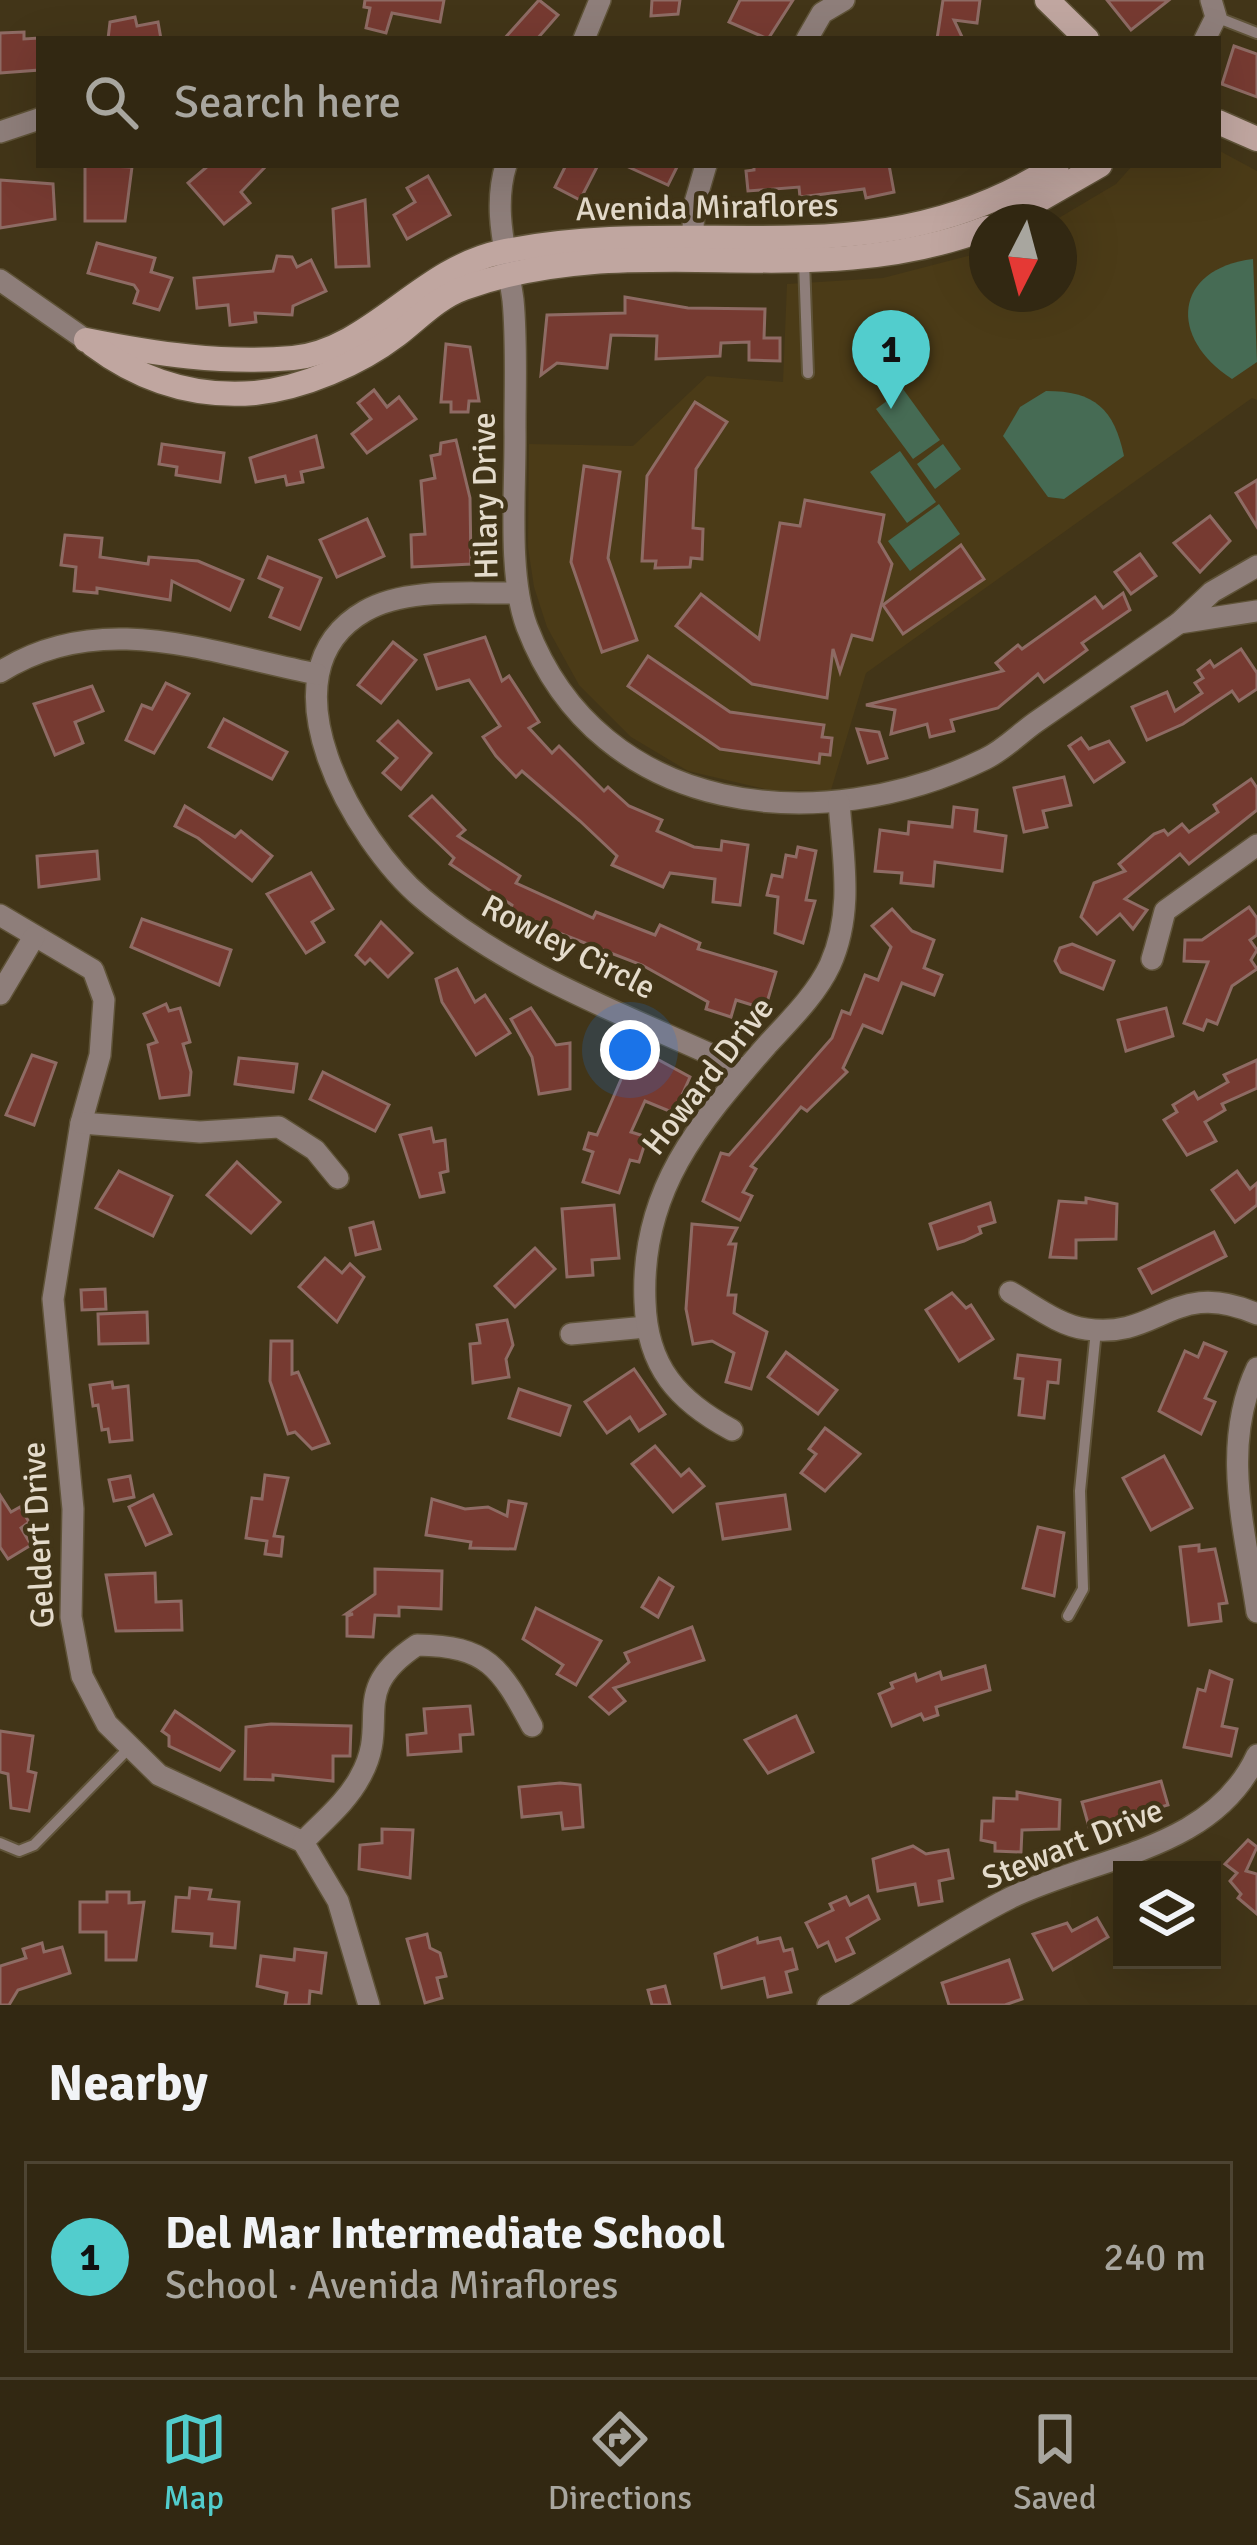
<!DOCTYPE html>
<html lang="en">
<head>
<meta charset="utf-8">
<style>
	body { margin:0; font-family:Signika,sans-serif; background:#3d3420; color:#f1f3f6 }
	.controls { position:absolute; right:36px; bottom:36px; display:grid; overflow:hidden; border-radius:0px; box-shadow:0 12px 48px #0002 }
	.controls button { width:108px; height:108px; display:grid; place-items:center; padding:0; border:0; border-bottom:3px solid #4d4432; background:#322812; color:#f1f3f6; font:60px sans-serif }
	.compass { position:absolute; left:969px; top:204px; width:108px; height:108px; border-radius:50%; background:#322812; box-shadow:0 12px 48px #0002; rotate:186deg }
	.you { position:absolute; left:630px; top:1050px; width:42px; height:42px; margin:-30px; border:9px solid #fff; border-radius:50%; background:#1a73e8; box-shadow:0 0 0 18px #1a73e833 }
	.badge { display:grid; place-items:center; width:78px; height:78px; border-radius:50%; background:#52cdcd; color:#111; font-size:39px; font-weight:700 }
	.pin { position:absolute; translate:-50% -99px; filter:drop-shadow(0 3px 6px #0008) }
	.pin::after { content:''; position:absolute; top:63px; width:42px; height:36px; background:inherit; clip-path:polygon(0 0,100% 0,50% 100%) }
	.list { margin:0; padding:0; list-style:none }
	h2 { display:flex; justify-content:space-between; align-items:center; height:156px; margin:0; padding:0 48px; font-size:51px }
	h2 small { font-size:39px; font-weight:400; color:#a8a69f }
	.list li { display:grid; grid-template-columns:78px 1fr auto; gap:36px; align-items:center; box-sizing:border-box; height:192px; margin:0 24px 24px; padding:0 24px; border:3px solid #4d4432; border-radius:0px }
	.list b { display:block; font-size:45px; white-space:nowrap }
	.list p { margin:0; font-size:39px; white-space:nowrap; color:#a8a69f }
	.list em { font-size:39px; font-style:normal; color:#a8a69f }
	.icon { flex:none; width:66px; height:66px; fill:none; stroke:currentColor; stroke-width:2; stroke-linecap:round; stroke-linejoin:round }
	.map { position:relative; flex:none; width:1257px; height:2005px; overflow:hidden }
	.search { position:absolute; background:#322812; box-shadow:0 12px 48px #0002; left:36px; right:36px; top:36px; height:132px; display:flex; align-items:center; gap:30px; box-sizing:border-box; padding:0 42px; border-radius:0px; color:#a8a69f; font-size:45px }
	.sheet { height:372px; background:#322812 }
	nav { display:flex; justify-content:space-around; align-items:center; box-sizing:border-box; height:168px; border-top:3px solid #4d4432; background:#322812; font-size:33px; color:#a8a69f }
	nav a { display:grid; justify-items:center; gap:6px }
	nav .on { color:#52cdcd }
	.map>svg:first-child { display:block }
</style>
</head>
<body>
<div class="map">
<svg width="1257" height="2005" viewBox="0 0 1257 2005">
	<rect width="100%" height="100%" fill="#423518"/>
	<polygon fill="#4b3b17" points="1218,150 1257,171 1257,400 1252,398 866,673 831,790 769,790 688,771 631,737 579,685 547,627 534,587 528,547 529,444 633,446 707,376 783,382 787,284 883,278 987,251 987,294 1059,294 1059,222 1052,222 1116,184 1133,165 1218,165"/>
	<g fill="#466b54">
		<path d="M 1253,259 L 1257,362 L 1232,379 C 1168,338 1173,269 1253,259 Z"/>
		<polygon points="903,389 940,440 913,459 876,409"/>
		<path d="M 1046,391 C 1095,391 1114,409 1124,456 L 1064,499 L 1048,497 L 1003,436 L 1020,407 Z"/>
		<polygon points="943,444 961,469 935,489 917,464"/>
		<polygon points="900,451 936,502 907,523 870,472"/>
		<polygon points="939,504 960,534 910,571 888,541"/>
	</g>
	<g fill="#763a31" stroke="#8e6b64" stroke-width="3">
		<polygon points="365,0 444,0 440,22 392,13 386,33 366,28 370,8 364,7"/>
		<polygon points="539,0 558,15 537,39 504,39"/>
		<polygon points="652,0 680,0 678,14 651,16"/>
		<polygon points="740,0 793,0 768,39 729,22"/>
		<polygon points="943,0 980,0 977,23 954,20 963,39 937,39"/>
		<polygon points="1107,0 1169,0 1131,30"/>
		<polygon points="135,17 137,26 158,22 161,39 108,39 110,22"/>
		<polygon points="24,32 24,39 39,38 39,70 0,73 0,33"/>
		<polygon points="1234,46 1257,54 1257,97 1222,84"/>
		<polygon points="85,165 132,167 125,221 85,221"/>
		<polygon points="209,165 267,165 241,192 250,203 224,224 188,183"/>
		<polygon points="566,165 598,165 580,200 555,187"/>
		<polygon points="624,165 678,165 668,185"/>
		<polygon points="754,165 889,165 894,192 866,198 864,189 800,197 799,187 748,191 746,171 754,170"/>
		<polygon points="428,176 450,215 407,239 394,215 415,202 407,188"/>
		<polygon points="0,180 53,184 55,219 0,228"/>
		<polygon points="365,200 369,266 336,267 333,209"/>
		<polygon points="97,243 155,258 151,272 172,278 159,310 134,303 138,291 134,285 88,273"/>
		<polygon points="277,256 292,257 297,267 311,260 326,291 293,306 292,315 255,313 256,322 230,325 228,305 197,308 194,278 273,271"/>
		<polygon points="625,297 688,308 765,309 764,338 780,338 780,361 749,360 749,342 721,343 720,356 656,359 657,336 611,335 607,368 557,363 541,375 547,315 625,313"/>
		<polygon points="446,344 470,347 479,401 469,401 468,412 451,412 451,402 441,402"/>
		<polygon points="374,390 387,407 399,397 416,419 367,453 352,434 371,419 358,403"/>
		<polygon points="695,402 727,422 696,469 693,528 703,529 702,559 691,558 690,567 655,568 656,561 642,561 647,476"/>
		<polygon points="316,436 323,467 301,472 303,482 287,485 285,476 256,482 250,458"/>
		<polygon points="456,440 470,498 471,564 412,567 411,535 425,534 421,481 435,478 431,456 440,454 441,443"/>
		<polygon points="162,444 224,453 220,482 176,475 177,467 159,464"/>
		<polygon points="584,466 620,472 608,558 637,640 602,652 571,562"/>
		<polygon points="1257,480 1257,527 1236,493"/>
		<polygon points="805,500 884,515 879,542 892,564 872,640 852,635 840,672 833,649 827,698 752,684 676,626 701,594 759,639 780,523 800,526"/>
		<polygon points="1210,516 1230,541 1200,572 1174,543"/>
		<polygon points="367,519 384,556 337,577 320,540"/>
		<polygon points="65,535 102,538 100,557 148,564 149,557 198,561 243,580 230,610 172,581 170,600 97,588 97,593 74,591 76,567 61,565"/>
		<polygon points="961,545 984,579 903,634 883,605"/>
		<polygon points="1140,554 1156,576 1131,594 1115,572"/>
		<polygon points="268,557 321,578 300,629 270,617 282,588 259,578"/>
		<polygon points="1123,593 1130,610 1082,643 1087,650 1044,682 1038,674 998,708 951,720 954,731 930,737 927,724 891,734 895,710 866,705 1003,671 996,663 1018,645 1022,649 1095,597 1103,608"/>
		<polygon points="485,637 502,681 509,676 539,722 529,728 552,753 559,746 604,791 608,787 629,806 662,820 657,831 694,847 721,850 722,841 748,845 740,905 713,902 715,879 670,873 663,887 612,865 617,856 580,821 522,771 516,777 496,756 483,737 500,726 469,680 437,689 425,655"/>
		<polygon points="393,642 416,660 381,703 358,685"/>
		<polygon points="1241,649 1257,673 1257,689 1239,701 1232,691 1183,724 1147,740 1132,707 1167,692 1175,711 1202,693 1195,683 1203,678 1198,670 1210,661 1214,667"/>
		<polygon points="648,656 730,712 824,725 822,737 832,738 830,755 820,754 819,763 720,749 628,686"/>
		<polygon points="166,683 189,694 154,753 126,740 142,705 152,709"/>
		<polygon points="92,686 103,711 75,722 83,743 55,755 34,704"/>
		<polygon points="224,719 287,752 272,779 209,747"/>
		<polygon points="398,721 431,753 401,789 383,773 397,758 378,741"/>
		<polygon points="857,729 879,732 887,758 868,763"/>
		<polygon points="1081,738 1089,749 1109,741 1124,762 1094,782 1069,746"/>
		<polygon points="1064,777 1071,805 1043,811 1047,827 1024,832 1014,788"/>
		<polygon points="1251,779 1257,788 1257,810 1189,864 1180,854 1125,899 1147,910 1133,929 1120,914 1097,934 1081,917 1094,883 1125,871 1119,864 1154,834 1164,830 1168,835 1182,824 1189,832 1218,812 1214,805"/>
		<polygon points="432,796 465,830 458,836 520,876 516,883 593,918 596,912 655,935 660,925 700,943 698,949 776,972 765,1009 736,1000 731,1017 706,1009 708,1002 642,965 554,931 550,939 506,919 512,905 450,864 454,858 410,816"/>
		<polygon points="185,806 235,837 241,831 272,856 252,881 198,838 175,826"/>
		<polygon points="954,807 977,810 975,831 1006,836 1002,871 935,862 933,886 901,883 902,873 875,871 880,830 908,834 909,822 952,827"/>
		<polygon points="798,847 816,851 806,900 815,901 803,943 775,933 778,897 767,895 772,875 782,877 786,855 796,857"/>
		<polygon points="97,851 99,879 39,887 37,856"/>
		<polygon points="311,873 333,909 312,922 324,942 306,953 267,894"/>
		<polygon points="1249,907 1257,918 1257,935 1250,940 1257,950 1251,960 1257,969 1232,986 1217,1024 1207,1020 1203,1030 1184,1023 1208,962 1184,961 1185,940 1202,940"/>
		<polygon points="892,909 912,931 934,940 924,968 942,975 934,995 902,983 882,1033 863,1025 843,1068 847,1072 807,1111 801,1107 751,1166 756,1169 743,1192 752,1196 740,1220 703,1201 721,1153 729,1155 832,1038 842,1011 850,1014 865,975 878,980 891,947 872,926"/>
		<polygon points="142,919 231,950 219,985 131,947"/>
		<polygon points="381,922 412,953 388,977 370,959 365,964 356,955"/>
		<polygon points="1072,944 1114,961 1103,989 1061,972 1055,961 1060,948"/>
		<polygon points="457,969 475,1002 485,995 510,1033 476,1055 442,1002 436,979"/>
		<polygon points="166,1004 169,1011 180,1008 190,1042 183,1044 191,1072 189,1095 160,1098 148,1045 157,1042 144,1014"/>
		<polygon points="531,1008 556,1045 570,1043 570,1089 539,1094 532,1057 511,1019"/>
		<polygon points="1166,1008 1173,1036 1126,1051 1118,1020"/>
		<polygon points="635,1047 690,1077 674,1113 645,1101 631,1132 647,1137 639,1162 630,1160 619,1193 583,1182 593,1152 584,1149 589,1133 597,1135"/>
		<polygon points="32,1055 56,1063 34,1125 6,1115"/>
		<polygon points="239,1058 297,1064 293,1092 235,1084"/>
		<polygon points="1257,1060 1257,1088 1222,1104 1225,1110 1205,1122 1216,1141 1187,1155 1164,1120 1177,1112 1173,1105 1194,1092 1198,1099 1228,1082 1224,1075"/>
		<polygon points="323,1072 389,1105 375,1131 310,1099"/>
		<polygon points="431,1128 434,1142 445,1140 448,1171 440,1173 444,1192 420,1197 400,1135"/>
		<polygon points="237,1162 280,1202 251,1233 207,1195"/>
		<polygon points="119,1171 172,1196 153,1236 96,1208"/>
		<polygon points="1237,1171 1250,1189 1257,1183 1257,1205 1235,1222 1212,1190"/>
		<polygon points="1086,1198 1117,1204 1116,1239 1076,1240 1076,1258 1050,1257 1059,1201 1086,1203"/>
		<polygon points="990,1203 995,1222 979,1227 981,1233 964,1241 938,1249 930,1224"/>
		<polygon points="614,1205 619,1258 592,1260 593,1275 567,1277 562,1209"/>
		<polygon points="373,1222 380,1249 356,1255 350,1228"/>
		<polygon points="692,1224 737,1228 729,1244 736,1244 728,1295 736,1295 734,1313 767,1332 751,1389 726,1382 734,1353 712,1341 693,1344 686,1309"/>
		<polygon points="1214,1232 1226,1256 1152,1293 1139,1269"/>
		<polygon points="535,1248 555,1269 515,1307 495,1286"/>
		<polygon points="325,1258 342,1273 350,1264 364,1277 337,1322 299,1287"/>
		<polygon points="105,1289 106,1309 82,1310 81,1290"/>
		<polygon points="952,1293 966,1308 971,1305 993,1339 959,1361 926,1310"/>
		<polygon points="147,1312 148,1343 99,1344 98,1314"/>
		<polygon points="507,1320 513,1345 506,1359 509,1377 473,1383 470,1344 480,1343 477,1325"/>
		<polygon points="271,1341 292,1341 292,1374 298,1372 329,1443 312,1449 295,1432 288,1434 270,1381"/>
		<polygon points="1204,1343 1226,1352 1205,1398 1215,1402 1201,1434 1159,1411 1185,1351 1198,1357"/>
		<polygon points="786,1352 837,1390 818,1414 768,1377"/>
		<polygon points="1018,1355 1060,1360 1058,1383 1048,1382 1044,1418 1019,1415 1023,1379 1015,1378"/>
		<polygon points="634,1369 665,1414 639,1431 630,1417 607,1433 585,1402"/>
		<polygon points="112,1382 113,1388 128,1386 132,1440 110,1442 108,1429 102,1430 98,1405 93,1406 90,1385"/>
		<polygon points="519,1389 570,1406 560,1435 509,1418"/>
		<polygon points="825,1428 860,1454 825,1491 801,1473 816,1454 809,1449"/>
		<polygon points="655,1446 681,1476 689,1469 704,1486 673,1512 632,1464"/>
		<polygon points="1164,1456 1192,1508 1151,1530 1123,1478"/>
		<polygon points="265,1475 288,1478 274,1536 283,1537 281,1556 265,1554 267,1541 246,1538 252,1498 262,1499"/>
		<polygon points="130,1476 134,1497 114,1501 109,1480"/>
		<polygon points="0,1495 11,1512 20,1507 29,1522 21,1528 31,1545 8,1559 0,1547"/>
		<polygon points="153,1495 171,1534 146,1545 129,1507"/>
		<polygon points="785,1495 790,1529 723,1539 717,1504"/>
		<polygon points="432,1499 465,1509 488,1507 507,1516 509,1501 526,1504 515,1549 470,1548 471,1542 426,1535"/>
		<polygon points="1038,1527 1064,1533 1054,1596 1023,1588"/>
		<polygon points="1199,1545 1199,1551 1215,1549 1227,1603 1219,1604 1221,1621 1189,1625 1180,1547"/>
		<polygon points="375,1569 442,1571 441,1609 399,1607 399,1616 375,1615 373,1637 347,1636 347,1616 353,1614 346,1614 375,1594"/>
		<polygon points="155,1573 156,1602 181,1601 182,1630 116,1631 106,1575"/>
		<polygon points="659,1578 673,1587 658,1617 642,1607"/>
		<polygon points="536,1608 601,1641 576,1685 557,1674 563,1665 523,1639"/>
		<polygon points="692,1627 704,1660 614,1688 625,1701 609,1714 590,1697 629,1662 625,1653"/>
		<polygon points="985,1666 990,1690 936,1707 938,1715 924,1720 921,1714 892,1726 879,1694 893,1688 891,1683 915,1674 917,1681 940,1672 942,1679"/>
		<polygon points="1210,1671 1232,1680 1222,1726 1237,1729 1231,1756 1184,1747 1198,1689 1205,1691"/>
		<polygon points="470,1706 473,1734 460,1735 461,1751 408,1755 407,1735 426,1733 424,1709"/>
		<polygon points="175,1711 234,1751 220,1770 169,1746 169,1736 162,1731"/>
		<polygon points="796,1716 813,1752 768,1773 745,1740"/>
		<polygon points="271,1724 351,1726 350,1756 333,1756 333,1781 273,1775 273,1780 245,1779 246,1727"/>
		<polygon points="0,1731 33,1736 28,1771 36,1773 29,1811 11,1808 8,1774 0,1772"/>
		<polygon points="1161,1781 1168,1805 1089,1827 1082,1802"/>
		<polygon points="560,1783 580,1785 583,1827 563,1829 561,1813 522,1817 519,1787"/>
		<polygon points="1017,1792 1060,1800 1059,1829 1022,1830 1021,1852 995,1851 995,1843 981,1840 982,1821 993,1821 994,1798 1017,1799"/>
		<polygon points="382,1829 413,1830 410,1878 359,1869 360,1845 382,1843"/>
		<polygon points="1248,1840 1257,1847 1246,1871 1257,1874 1257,1914 1238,1898 1241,1894 1230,1881 1237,1873 1225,1864"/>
		<polygon points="913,1846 926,1854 948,1850 953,1878 939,1881 942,1901 919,1905 915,1884 878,1891 873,1859"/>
		<polygon points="190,1888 211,1890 209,1899 239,1902 235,1948 211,1946 212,1934 173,1931 176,1897 189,1898"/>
		<polygon points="107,1892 129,1892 129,1903 144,1902 136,1960 106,1960 106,1932 80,1932 80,1902 107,1902"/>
		<polygon points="868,1896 879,1919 847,1938 854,1953 836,1961 828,1942 818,1947 806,1923 833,1910 830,1904 846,1897 850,1905"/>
		<polygon points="1097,1918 1108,1937 1053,1970 1033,1934 1067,1923 1072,1931"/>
		<polygon points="427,1934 430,1948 440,1953 446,1976 437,1978 442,1998 425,2003 407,1939"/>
		<polygon points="757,1938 758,1943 780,1938 784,1951 792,1949 797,1969 786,1972 791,1992 768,1997 764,1978 722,1988 715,1954"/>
		<polygon points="42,1943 44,1952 62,1947 70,1973 18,1990 9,2005 0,2005 0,1966 26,1958 23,1949"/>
		<polygon points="295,1949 326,1953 321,1993 310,1991 309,2005 285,2005 287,1993 257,1986 261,1956 294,1960"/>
		<polygon points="1009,1960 1022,1999 1005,2005 949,2005 942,1983"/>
		<polygon points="665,1986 670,2005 652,2005 648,1990"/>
	</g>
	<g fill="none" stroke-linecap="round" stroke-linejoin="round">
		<g stroke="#5f5338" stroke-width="14">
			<g id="lane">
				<polyline points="1216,17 1257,33"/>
				<polyline points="804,261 808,373"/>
				<polyline points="1068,1616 1083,1589 1080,1491 1096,1330"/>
				<polyline points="0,1843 19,1851 34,1845 128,1749"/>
			</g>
		</g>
		<g stroke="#5f5338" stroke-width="24">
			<g id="street">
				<polyline points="584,39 600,0"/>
				<polyline points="807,39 822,13 844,0"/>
				<polyline points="1205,39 1216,17 1211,0"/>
				<polyline points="0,132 39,119"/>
				<path d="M 506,165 C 492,210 507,255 513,300 C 517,342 515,386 515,428 C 516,486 507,574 527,627 C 600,818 822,839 985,759 C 1004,750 1019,734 1036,722 C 1084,689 1131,656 1179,623"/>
				<polyline points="692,253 694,206 706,165"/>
				<polyline points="0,280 86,340"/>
				<polyline points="1257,566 1212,592 1179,623 1257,611"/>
				<path d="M 518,593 C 471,594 407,587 365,611 C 256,673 355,842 423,899 C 515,977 637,1019 745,1070"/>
				<path d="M 0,672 C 101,608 209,653 317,674"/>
				<polyline points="0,915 93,970 104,1000 100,1055 81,1123 53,1299 73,1509 71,1617 82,1676 107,1724 159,1775 303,1842 338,1901 369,2005"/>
				<polyline points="1152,959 1165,911 1257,845"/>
				<polyline points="0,994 34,937"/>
				<polyline points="81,1123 200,1132 279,1127 315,1150 338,1178"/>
				<path d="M 1010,1292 C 1033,1305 1060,1326 1086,1329 C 1160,1340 1173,1277 1257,1314"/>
				<polyline points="571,1334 646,1327"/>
				<path d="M 1257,1368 C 1220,1446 1245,1530 1257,1612"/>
				<path d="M 732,1430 C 678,1401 647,1367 645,1302 C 640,1191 698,1124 767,1045 C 789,1021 816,995 830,965 C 854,912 843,858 839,802"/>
				<path d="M 303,1842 C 322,1822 347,1802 360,1777 C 392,1721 346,1692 417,1645 C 488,1646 500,1667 532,1726"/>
				<path d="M 828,2005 C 889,1971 948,1929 1010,1898 C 1096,1856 1213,1851 1257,1755"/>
			</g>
		</g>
		<g stroke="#5f5338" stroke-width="27">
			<g id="secondary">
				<polyline points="1047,0 1087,39"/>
				<polyline points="1218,122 1257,139"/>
				<polyline points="1001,222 1100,165"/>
				<path d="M 86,340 C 155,354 223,364 293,358 C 371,350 420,269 501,252 C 699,211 876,284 1057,165"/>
				<path d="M 93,345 C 141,381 194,398 255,393 C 303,388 359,364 397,335 C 419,318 437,298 464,288 C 637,226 810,296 987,228"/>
			</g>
		</g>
		<use href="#lane" stroke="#8e7e7a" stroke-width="10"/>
		<use href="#street" stroke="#8e7e7a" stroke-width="21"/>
		<use href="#secondary" stroke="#c0a6a0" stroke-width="24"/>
	</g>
	<g text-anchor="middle" stroke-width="9" stroke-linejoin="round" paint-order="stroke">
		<g font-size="33" fill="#e4dbcb" stroke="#423518">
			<text transform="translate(707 206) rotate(-1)" y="12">Avenida Miraflores</text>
			<text transform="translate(484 496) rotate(-91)" y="12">Hilary Drive</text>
			<text transform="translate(569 946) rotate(27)" y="12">Rowley Circle</text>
			<text transform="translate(707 1075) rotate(-52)" y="12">Howard Drive</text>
			<text transform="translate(37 1535) rotate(-93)" y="12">Geldert Drive</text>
			<text transform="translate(1072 1843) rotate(-22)" y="12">Stewart Drive</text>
		</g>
	</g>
</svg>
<div class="controls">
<button><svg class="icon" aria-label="layers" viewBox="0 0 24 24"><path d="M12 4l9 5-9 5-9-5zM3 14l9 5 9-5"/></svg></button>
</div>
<svg class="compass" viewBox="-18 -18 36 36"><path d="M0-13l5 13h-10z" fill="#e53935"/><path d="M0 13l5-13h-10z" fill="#a8a69f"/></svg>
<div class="you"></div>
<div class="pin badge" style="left:891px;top:409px">1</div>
<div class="search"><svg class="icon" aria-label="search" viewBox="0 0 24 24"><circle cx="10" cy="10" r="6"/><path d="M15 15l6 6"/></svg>Search here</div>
</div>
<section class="sheet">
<h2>Nearby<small></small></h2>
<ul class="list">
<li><span class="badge">1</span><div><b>Del Mar Intermediate School</b><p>School · Avenida Miraflores</p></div><em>240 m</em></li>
</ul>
</section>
<nav>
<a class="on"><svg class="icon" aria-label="map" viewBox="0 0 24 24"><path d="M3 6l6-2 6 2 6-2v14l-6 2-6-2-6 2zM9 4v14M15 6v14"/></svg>Map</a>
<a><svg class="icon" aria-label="directions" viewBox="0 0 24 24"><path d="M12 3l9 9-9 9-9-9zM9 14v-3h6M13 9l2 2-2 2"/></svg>Directions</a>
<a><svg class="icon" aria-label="saved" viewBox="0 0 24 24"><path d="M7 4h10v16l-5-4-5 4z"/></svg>Saved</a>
</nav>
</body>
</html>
